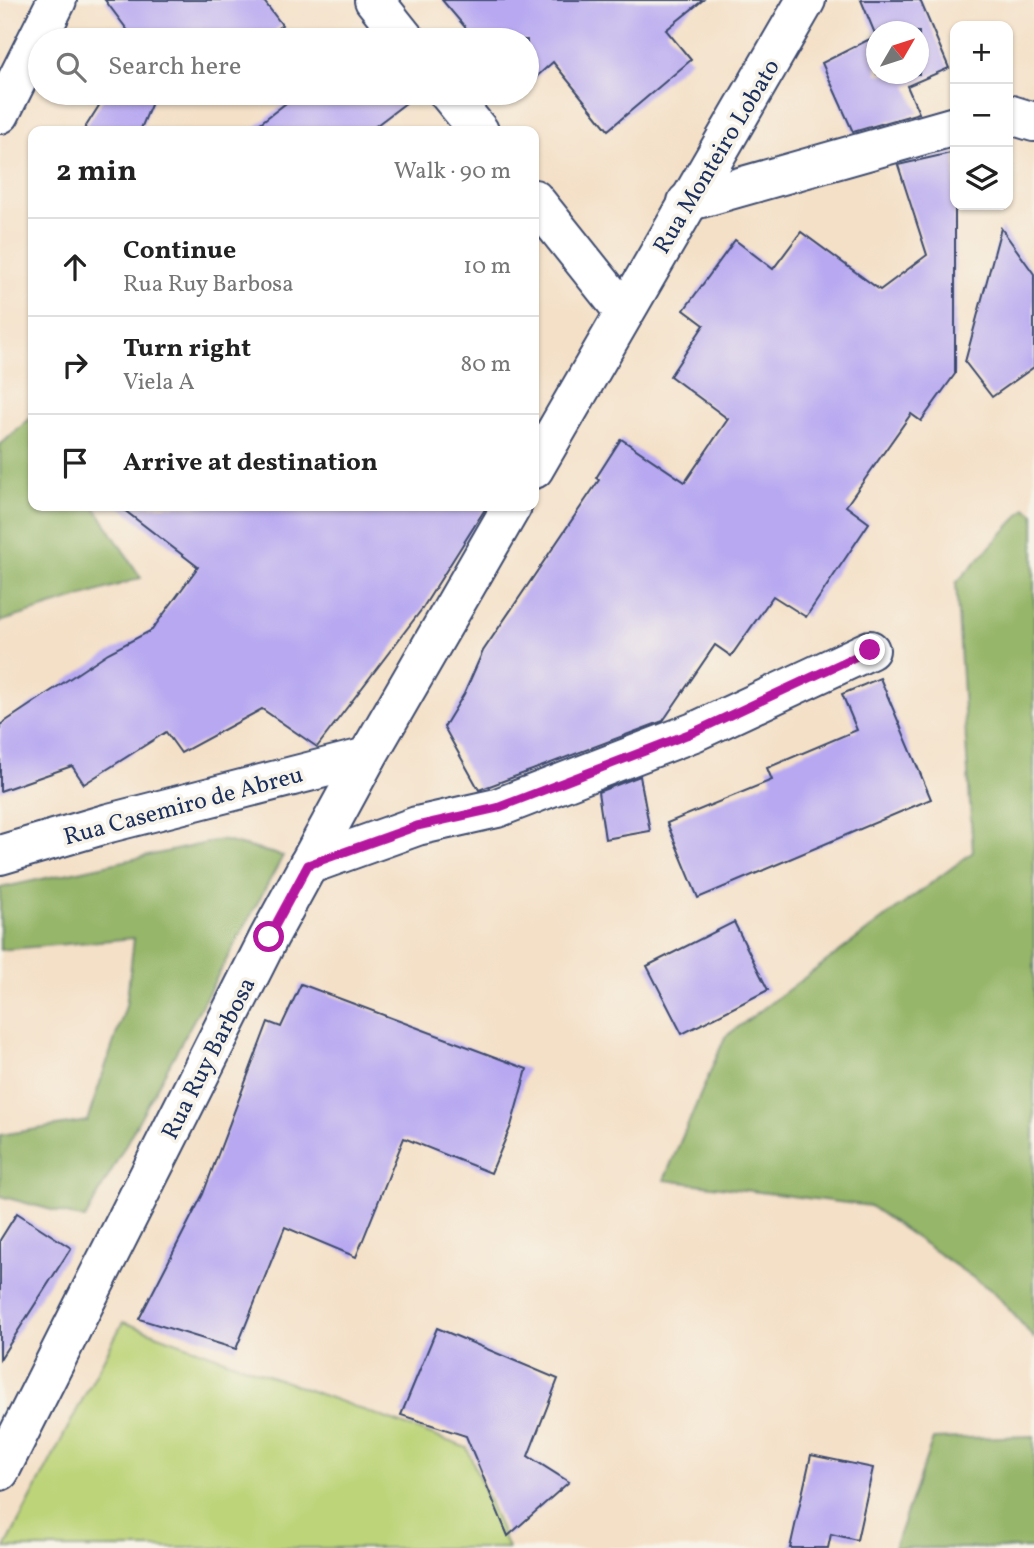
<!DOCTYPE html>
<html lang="en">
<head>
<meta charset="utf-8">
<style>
	body { margin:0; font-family:Vollkorn,serif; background:#f2f2f2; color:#222 }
	.controls { position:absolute; right:21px; top:21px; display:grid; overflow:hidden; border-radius:14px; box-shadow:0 2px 5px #0004 }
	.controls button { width:63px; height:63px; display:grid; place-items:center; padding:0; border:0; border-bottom:2px solid #e0e0e0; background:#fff; color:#222; font:35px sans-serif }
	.compass { position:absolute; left:866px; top:21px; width:63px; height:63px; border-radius:50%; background:#fff; box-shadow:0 2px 5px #0004; rotate:51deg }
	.stop { position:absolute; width:21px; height:21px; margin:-16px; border:5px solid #b5179e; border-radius:50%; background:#fff }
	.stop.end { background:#b5179e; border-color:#fff; box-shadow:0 2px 7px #0008 }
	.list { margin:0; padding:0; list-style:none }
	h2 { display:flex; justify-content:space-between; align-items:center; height:91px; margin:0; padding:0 28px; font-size:30px }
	h2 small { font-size:23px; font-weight:400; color:#767676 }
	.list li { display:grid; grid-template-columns:46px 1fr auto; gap:21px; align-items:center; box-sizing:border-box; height:98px; padding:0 28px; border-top:2px solid #e0e0e0 }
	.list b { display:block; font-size:26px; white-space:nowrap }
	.list p { margin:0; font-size:23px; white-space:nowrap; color:#767676 }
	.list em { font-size:23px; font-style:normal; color:#767676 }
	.icon { flex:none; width:38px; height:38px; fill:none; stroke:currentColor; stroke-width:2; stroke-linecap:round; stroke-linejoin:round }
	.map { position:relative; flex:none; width:1034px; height:1548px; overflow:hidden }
	.search { position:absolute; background:#fff; box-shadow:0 2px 5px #0004; left:28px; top:28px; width:511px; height:77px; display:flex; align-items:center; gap:18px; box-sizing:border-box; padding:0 24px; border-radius:38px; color:#767676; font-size:26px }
	.panel { position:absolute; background:#fff; box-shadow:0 2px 5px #0004; left:28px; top:126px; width:511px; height:385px; border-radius:14px }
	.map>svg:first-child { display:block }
</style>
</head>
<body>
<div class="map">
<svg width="1034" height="1548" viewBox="0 0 1034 1548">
	<rect width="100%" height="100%" fill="#f7f3e8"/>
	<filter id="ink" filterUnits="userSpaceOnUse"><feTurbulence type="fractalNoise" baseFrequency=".0143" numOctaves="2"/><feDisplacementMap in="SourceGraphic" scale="14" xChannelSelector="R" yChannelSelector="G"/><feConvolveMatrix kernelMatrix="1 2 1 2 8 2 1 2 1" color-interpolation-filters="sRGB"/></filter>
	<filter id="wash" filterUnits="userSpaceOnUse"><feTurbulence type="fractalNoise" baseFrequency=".00686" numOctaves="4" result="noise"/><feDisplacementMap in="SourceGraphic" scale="28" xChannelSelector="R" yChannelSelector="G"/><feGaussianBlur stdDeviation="1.57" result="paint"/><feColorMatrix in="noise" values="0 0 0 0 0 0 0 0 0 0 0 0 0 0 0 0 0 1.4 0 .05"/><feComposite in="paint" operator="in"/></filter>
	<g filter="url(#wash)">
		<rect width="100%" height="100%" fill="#f4e0c7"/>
		<polygon fill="#bdd479" stroke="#6c826c" stroke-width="2" points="123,1322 467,1448 508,1548 5,1548"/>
		<g fill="#96b669" stroke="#587264" stroke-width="2">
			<polygon points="33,416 33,506 94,506 141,578 0,622 0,445"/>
			<polygon points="1026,508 1034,514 1034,1338 995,1293 870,1206 664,1180 725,1037 973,852 956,583"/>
			<polygon points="221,840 283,856 85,1219 0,1196 0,1135 87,1121 126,1006 134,938 0,950 0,888"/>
			<polygon points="1034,1436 1034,1548 894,1548 933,1439"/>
		</g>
		<g id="blocks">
			<g fill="#b7a8f1" fill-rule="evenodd">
				<polygon points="105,0 263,0 282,25 261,40 135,40"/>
				<polygon points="442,0 703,0 666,30 691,60 608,130 553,62 527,85 527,40 476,40"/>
				<path d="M 861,0 L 920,0 L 949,68 L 907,86 L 919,113 L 853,132 L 822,63 L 876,36 ZM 877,32 L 919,32 L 919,74 L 877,74 Z"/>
				<polygon points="107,93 156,93 140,131 83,131"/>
				<polygon points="299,93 419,93 369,131 250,131"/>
				<polygon points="955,152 955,374 921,421 911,414 846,506 869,523 806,617 773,596 731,656 715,645 663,721 479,790 444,727 464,694 483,651 599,480 596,478 621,439 685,482 728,419 670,376 704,325 684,310 735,240 773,269 801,232 880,290 927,255 898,165"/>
				<polygon points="1001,228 1034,274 1034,367 992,397 965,362"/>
				<polygon points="119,506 487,506 422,609 317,747 262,709 181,753 166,732 84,784 72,766 0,791 0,725 108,653 152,630 198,567"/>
				<polygon points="880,678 931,799 698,898 667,823 772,780 767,768 857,730 842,694"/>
				<polygon points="640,776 650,831 605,839 598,792"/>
				<polygon points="734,922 768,990 682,1034 647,966"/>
				<polygon points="301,984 527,1069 511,1126 491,1173 404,1138 356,1257 285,1227 236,1349 139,1319 203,1194 268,1022 281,1027"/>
				<polygon points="17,1213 71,1248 0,1359 0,1240"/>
				<polygon points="437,1328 558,1379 528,1456 569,1482 508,1536 466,1436 401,1415"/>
				<polygon points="811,1455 873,1468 857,1540 831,1534 828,1548 790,1548"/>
			</g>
		</g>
	</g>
	<g filter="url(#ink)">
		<use href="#blocks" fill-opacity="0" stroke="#3c4a6e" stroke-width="2"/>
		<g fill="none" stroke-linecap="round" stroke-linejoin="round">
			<g stroke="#3c4a6e" stroke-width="42">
				<g id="minor">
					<polyline points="374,0 406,40"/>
					<polyline points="448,93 479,131"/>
					<polyline points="0,114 57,0"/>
					<polyline points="1008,114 1034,122"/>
					<polyline points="534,199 624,312"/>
					<polyline points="687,202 955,126"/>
					<polyline points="534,469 806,0"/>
					<polyline points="0,855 109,823 367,757"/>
					<polyline points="308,865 417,826 497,808 694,732 870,650"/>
					<polyline points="0,1471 269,937 367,757 512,506"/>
				</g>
			</g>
			<use href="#minor" stroke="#fff" stroke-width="38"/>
		</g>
	</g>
	<g fill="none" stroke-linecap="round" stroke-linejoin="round" filter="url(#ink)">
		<polyline stroke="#b5179e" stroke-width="9" points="269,937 308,865 417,826 497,808 694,732 870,650"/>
	</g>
	<g text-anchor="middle" stroke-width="7" stroke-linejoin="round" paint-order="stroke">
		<g font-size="24" fill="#1b2f5e" stroke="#f7f3e8">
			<text transform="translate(716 156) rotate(-59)" y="8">Rua Monteiro Lobato</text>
			<text transform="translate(183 805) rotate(-15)" y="8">Rua Casemiro de Abreu</text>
			<text transform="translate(208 1058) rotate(-63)" y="8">Rua Ruy Barbosa</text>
		</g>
	</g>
</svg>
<div class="controls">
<button>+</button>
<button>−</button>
<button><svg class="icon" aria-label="layers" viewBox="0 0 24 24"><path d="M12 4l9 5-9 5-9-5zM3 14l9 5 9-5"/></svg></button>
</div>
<svg class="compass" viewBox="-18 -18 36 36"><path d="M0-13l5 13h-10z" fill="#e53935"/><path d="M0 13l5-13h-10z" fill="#767676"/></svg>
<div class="stop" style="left:269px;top:937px"></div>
<div class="stop end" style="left:870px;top:650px"></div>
<div class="search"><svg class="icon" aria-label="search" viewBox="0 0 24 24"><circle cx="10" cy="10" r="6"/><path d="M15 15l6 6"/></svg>Search here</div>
<section class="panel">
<h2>2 min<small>Walk · 90 m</small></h2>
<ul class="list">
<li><svg class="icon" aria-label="ahead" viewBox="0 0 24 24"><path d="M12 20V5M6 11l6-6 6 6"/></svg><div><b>Continue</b><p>Rua Ruy Barbosa</p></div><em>10 m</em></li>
<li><svg class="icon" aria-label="right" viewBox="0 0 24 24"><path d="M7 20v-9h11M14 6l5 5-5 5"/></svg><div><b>Turn right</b><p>Viela A</p></div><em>80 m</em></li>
<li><svg class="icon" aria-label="arrive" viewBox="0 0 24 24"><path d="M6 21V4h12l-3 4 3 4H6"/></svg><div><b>Arrive at destination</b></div></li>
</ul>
</section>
</div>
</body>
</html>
